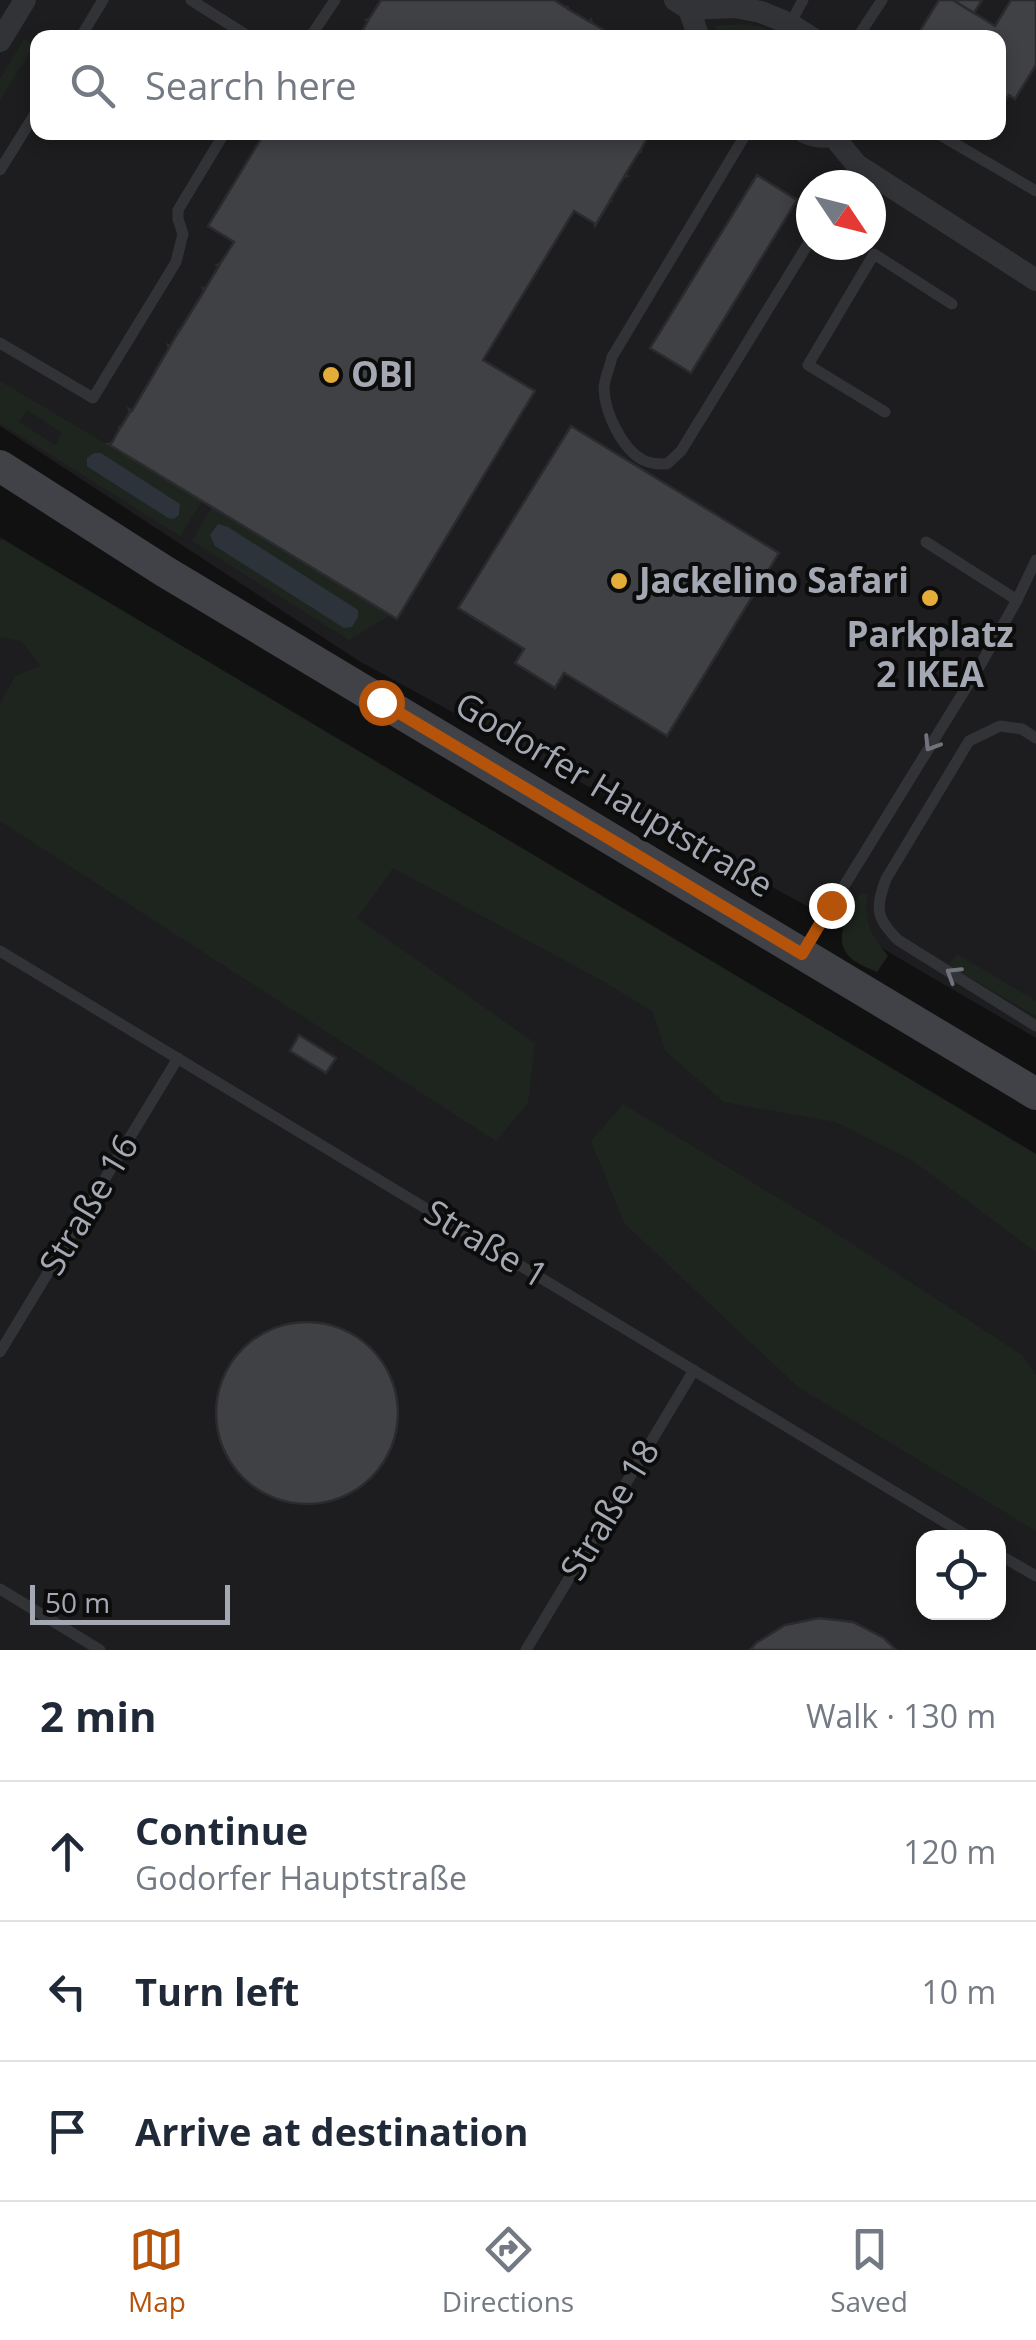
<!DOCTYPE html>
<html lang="en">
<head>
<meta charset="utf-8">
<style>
	body { margin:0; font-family:"Open Sans",sans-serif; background:#f2f2f3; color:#1f2937 }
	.controls { position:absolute; right:30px; bottom:30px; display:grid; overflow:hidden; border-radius:20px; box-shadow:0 5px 15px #0003 }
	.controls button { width:90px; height:90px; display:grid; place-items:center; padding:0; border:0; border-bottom:2px solid #e0e1e3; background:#fff; color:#1f2937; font:50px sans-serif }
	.compass { position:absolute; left:796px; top:170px; width:90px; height:90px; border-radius:50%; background:#fff; box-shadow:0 5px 15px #0003; rotate:125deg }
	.scale { position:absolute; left:30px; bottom:25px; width:200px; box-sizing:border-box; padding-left:10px; border:5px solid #a3a8b2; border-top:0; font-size:28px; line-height:35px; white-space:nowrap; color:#a3a8b2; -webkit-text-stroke:8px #0c0c0d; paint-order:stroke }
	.stop { position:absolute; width:30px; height:30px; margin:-22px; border:8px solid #b45309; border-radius:50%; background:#fff }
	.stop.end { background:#b45309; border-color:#fff; box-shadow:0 2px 10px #0008 }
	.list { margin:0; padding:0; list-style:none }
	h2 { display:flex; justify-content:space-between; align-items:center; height:130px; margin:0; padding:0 40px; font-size:42px }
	h2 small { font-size:32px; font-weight:400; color:#747a83 }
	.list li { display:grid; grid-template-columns:65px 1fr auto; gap:30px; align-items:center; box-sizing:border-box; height:140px; padding:0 40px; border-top:2px solid #e0e1e3 }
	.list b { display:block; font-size:38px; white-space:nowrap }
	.list p { margin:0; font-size:32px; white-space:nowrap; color:#747a83 }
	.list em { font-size:32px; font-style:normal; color:#747a83 }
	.icon { flex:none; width:55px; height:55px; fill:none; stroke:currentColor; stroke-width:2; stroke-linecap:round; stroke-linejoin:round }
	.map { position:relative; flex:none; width:1036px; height:1650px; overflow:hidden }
	.search { position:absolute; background:#fff; box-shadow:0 5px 15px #0003; left:30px; right:30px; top:30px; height:110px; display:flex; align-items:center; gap:25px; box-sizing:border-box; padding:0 35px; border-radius:20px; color:#747a83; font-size:38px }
	.sheet { height:550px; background:#fff }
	nav { display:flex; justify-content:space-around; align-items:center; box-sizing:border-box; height:140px; border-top:2px solid #e0e1e3; background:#fff; font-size:28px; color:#747a83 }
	nav a { display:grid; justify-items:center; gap:5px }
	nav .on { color:#b45309 }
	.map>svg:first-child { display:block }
</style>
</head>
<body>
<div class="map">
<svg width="1036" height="1650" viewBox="0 0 1036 1650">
	<rect width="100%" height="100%" fill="#111112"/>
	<g fill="#1d1d1f" fill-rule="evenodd">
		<path d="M 0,0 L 1036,0 L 1036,1038 L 849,929 L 359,661 L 0,426 ZM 38,38 L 998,38 L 998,132 L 38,132 ZM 811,185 L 871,185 L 871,245 L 811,245 Z"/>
		<path d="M 0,537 L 1036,1192 L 1036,1650 L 0,1650 ZM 924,1538 L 998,1538 L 998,1612 L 924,1612 Z"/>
	</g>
	<g fill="#1e251f" fill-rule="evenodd">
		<polygon points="742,24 765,28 780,37 718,37 715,26"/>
		<polygon points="24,39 34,46 0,100 0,79"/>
		<path d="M 0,381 L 202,501 L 180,536 L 0,423 ZM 27,410 L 62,433 L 55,445 L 19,422 ZM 101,453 L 180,504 L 179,515 L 174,519 L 168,518 L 91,469 Z"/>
		<polygon points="212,507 390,615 349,640 192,541"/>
		<polygon points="4,540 1036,1154 1036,1252 913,1161 836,1122 724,1102 665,1051 653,1012 603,981 393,868 357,918 535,1043 528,1103 496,1141 0,821 0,704 15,676 41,666 21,641 0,637 0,541"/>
		<path d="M 860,894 L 867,894 C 865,925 869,932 888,956 L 877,972 C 868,968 854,963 848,955 C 832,937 851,910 860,894 Z"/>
		<polygon points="957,954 1036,1001 1036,1016 948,965"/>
		<polygon points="623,1104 826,1227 1022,1355 1036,1375 1036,1531 798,1387 624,1223 591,1141"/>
	</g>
	<g fill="#2c333a">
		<polygon points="94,453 101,453 180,504 179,515 174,519 168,518 91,469 87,466 87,458"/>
		<polygon points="218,524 228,527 358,610 358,617 352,627 344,628 215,546 210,535"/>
	</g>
	<g fill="#404145" stroke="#2b2b2e" stroke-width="2.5">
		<polygon points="381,0 554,0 567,8 568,6 568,9 590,22 591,20 592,23 614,36 616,35 616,38 358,38 368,21 366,20 369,19"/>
		<polygon points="939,0 953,0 995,26 1011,0 1036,0 1036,65 1015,99 1009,95 998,112 998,38 916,37"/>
		<polygon points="953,0 982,0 974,13"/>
		<polygon points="265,132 651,132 640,151 642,152 639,152 625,175 627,176 624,177 610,200 612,201 610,201 595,226 594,223 574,211 483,360 535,391 397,619 108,444 111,444 120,428 118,427 121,427 130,412 129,409 132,411 169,348 168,345 170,346 179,331 177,331 180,330 204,291 203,288 205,289 219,266 217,265 220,264 234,242 208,226"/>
		<polygon points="757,175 797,200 691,373 650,348"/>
		<polygon points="571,426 779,553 667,736 564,673 555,688 515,663 524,649 458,608"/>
		<polygon points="299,1035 336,1058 326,1073 290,1051"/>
		<circle cx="307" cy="1413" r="91"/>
		<polygon points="819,1618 853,1622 884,1638 896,1650 750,1650 756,1643 785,1625"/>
	</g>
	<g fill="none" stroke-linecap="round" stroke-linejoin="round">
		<g stroke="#323337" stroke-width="11">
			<polyline points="191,0 251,38"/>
			<polyline points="790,24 803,0"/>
			<polyline points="80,38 103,0"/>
			<polyline points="304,38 313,33 335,0"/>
			<polyline points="857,38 882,0"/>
			<path d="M 747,132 L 612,357 C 610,367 604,379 604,389 C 605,413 622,449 643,460 C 650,464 659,464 667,464 L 681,451 L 811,239"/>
			<polyline points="935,132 1036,191"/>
			<polyline points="0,170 38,109"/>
			<polyline points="844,185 857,165"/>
			<polyline points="0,343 93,398 176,262 183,234 178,219 178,210 225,132"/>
			<polyline points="885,412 808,365 874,254 952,304"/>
			<polyline points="926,542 1017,600"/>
			<path d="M 1036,738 L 1022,729 L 1000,726 L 969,741 L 886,879 C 875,909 876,918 898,940 L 1036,1026"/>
			<polyline points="0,951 971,1538"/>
			<polyline points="804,951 982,662 1017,600 1036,560"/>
			<polyline points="0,1352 178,1058"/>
			<polyline points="998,1554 1036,1576"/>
			<polyline points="0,1589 100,1650"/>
			<polyline points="526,1650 694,1370"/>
		</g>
		<g stroke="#323337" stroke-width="22">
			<polyline points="675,0 689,9 734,7 761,12 790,24 812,38"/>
			<polyline points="689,9 699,38"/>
			<polyline points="0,41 25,0"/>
			<path d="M 804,132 C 816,137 830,139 841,132"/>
			<polyline points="834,137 857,165 1036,280"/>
		</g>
		<polyline stroke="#414247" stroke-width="32" points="0,466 164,571 1036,1094"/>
	</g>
	<defs><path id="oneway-chevron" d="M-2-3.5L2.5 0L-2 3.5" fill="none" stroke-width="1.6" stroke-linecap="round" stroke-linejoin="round" transform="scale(2.5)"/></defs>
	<g stroke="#70737b">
		<use href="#oneway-chevron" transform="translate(931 744) rotate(122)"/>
		<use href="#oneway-chevron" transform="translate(953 974) rotate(-148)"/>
	</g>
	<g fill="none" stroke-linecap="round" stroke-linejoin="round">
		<polyline stroke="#b45309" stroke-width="12" points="381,702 802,954 831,905"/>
	</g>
	<g fill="#e4ac38" stroke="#0c0c0d" stroke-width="4">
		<circle cx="331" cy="375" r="10"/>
		<circle cx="619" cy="581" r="10"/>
		<circle cx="930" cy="598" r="10"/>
	</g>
	<g text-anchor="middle" stroke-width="8" stroke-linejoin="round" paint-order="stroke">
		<g font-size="35" font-weight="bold" fill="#a3a8b2" stroke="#0c0c0d" text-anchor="start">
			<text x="351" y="387">OBI</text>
			<text x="639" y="593">Jackelino Safari</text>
			<text x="930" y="647" text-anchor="middle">Parkplatz<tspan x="930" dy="40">2 IKEA</tspan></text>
		</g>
		<g font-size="35" fill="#a3a8b2" stroke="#0c0c0d">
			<text transform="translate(614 795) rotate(31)" y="12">Godorfer Hauptstraße</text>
			<text transform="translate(89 1205) rotate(-59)" y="12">Straße 16</text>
			<text transform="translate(486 1244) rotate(31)" y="12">Straße 1</text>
			<text transform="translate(610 1510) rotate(-59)" y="12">Straße 18</text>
		</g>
	</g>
</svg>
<div class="controls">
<button><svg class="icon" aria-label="locate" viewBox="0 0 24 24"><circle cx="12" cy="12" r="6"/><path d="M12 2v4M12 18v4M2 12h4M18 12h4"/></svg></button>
</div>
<svg class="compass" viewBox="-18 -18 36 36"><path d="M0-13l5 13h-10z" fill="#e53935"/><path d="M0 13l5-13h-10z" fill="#747a83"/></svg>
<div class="scale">50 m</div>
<div class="stop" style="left:381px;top:702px"></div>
<div class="stop end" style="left:831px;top:905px"></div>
<div class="search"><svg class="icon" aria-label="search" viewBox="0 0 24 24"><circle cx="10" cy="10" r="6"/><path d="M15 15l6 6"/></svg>Search here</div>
</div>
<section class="sheet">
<h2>2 min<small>Walk · 130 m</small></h2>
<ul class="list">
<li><svg class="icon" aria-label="ahead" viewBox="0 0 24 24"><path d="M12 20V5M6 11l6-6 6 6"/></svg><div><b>Continue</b><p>Godorfer Hauptstraße</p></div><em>120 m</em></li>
<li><svg class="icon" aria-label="left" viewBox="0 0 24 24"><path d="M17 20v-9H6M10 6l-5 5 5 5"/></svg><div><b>Turn left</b></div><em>10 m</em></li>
<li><svg class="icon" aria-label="arrive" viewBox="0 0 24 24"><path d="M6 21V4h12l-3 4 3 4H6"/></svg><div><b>Arrive at destination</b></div></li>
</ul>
</section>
<nav>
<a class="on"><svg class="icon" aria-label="map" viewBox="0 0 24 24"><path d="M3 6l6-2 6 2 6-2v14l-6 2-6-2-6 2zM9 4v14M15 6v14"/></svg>Map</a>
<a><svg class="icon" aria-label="directions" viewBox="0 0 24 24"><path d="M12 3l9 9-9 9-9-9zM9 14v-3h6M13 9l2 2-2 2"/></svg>Directions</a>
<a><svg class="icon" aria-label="saved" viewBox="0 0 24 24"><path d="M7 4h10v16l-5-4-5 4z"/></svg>Saved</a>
</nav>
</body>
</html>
